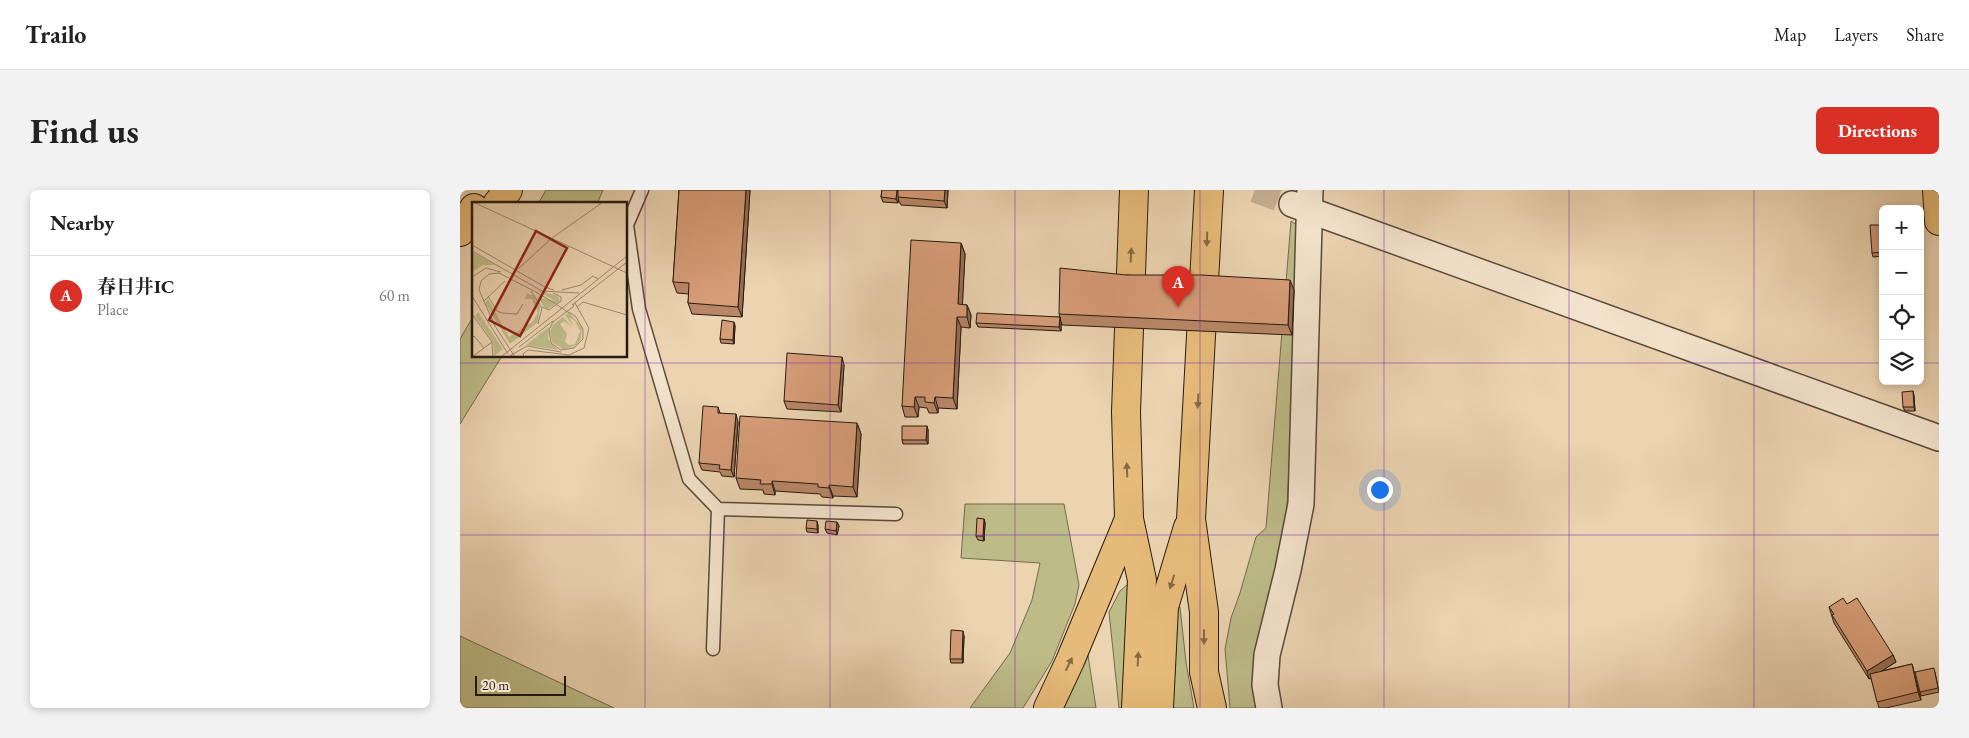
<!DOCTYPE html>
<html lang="en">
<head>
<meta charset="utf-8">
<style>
	body { margin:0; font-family:"EB Garamond","Noto Serif JP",serif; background:#f2f2f2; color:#222 }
	.controls { position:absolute; right:15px; top:15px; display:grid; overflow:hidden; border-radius:8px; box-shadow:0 2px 8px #0003 }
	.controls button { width:45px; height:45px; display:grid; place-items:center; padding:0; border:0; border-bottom:1px solid #e0e0e0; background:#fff; color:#222; font:25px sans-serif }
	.scale { position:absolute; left:15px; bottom:12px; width:91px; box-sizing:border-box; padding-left:5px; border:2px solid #261b12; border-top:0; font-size:14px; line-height:18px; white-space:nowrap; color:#261b12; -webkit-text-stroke:4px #f3e3cc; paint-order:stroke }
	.you { position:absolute; left:919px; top:299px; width:18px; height:18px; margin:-12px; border:4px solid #fff; border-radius:50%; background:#1a73e8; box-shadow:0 0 0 8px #1a73e833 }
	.badge { display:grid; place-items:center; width:32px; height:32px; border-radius:50%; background:#d93025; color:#fff; font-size:16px; font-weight:700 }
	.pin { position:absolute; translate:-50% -41px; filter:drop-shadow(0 1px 2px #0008) }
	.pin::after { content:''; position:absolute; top:26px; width:18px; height:15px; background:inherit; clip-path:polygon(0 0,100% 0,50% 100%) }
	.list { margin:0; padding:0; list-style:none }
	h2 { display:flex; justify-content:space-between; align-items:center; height:65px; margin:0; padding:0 20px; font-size:21px }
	h2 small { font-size:16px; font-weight:400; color:#767676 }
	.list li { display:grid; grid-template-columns:32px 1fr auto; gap:15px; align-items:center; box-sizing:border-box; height:80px; padding:0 20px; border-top:1px solid #e0e0e0 }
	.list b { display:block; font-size:19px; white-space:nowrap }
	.list p { margin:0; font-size:16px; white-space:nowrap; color:#767676 }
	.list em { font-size:16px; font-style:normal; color:#767676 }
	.icon { flex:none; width:28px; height:28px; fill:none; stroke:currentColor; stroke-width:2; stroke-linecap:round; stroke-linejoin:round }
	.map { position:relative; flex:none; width:1479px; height:518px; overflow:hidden; border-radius:8px }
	header { display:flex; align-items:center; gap:30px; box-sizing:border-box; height:70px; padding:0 25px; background:#fff; border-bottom:1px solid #e0e0e0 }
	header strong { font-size:24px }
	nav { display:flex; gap:28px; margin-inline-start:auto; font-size:18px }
	.intro { display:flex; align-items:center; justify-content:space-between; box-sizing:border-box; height:120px; padding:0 30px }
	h1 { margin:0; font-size:35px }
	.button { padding:12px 22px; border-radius:8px; background:#d93025; color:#fff; font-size:18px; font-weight:700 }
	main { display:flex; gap:30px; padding:0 30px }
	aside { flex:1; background:#fff; border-radius:8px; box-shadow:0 2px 8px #0003 }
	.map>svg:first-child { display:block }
</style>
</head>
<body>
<header>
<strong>Trailo</strong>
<nav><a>Map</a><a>Layers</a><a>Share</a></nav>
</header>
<div class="intro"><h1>Find us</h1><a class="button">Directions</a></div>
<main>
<aside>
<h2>Nearby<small></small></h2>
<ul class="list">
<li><span class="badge">A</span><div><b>春日井IC</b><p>Place</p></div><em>60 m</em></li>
</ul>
</aside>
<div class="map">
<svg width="1479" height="518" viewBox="0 0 1479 518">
	<rect width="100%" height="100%" fill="#ecd4b1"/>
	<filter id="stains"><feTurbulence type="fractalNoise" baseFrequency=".004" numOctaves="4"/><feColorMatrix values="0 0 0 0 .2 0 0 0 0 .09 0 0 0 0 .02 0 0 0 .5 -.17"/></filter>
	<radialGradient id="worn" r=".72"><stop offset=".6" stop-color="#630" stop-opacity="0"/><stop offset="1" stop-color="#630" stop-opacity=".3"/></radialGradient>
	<g fill="#bdbb88" stroke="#726b4d">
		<polygon points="86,0 143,0 137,14 78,14"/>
		<polygon points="831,31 837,35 843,56 826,332 801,518 770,518 765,459 771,428 780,403 796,347 806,338"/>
		<polygon points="14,125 14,166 42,166 0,234 0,149"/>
		<polygon points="505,314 604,314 619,395 615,414 592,471 563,518 510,518 550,463 572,410 580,373 501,368"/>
		<polygon points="670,392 663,518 659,518 649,422 660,401"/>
		<polygon points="718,417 720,417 726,472 734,518 713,518"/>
		<polygon points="0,446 154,518 6,518 0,515"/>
		<polygon points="628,465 636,518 599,518"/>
	</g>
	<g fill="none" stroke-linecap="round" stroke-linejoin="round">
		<polyline stroke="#c4af91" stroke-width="25" stroke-dasharray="25 12" stroke-linecap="butt" points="795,0 832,14"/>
		<g stroke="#58493a" stroke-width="15">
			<g id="service">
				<polyline points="182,0 167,35 179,119 229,289 258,319 436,324"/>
				<polyline points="253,459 258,319"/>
			</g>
		</g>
		<g stroke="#58493a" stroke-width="28">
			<g id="minor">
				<polyline points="832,14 1479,248"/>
				<polyline points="809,518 805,495 807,465 828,380 841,314 850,0"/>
			</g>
		</g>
		<g stroke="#261b12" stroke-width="30">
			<polyline id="trunk" points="1477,0 1479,31"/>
		</g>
		<g stroke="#261b12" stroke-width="30">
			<g id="motorway">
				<polyline points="674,0 666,222 669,329 682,390 676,518"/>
				<polyline points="749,0 731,329 744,422 744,482 752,518"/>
				<polyline points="37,14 48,0"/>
				<polyline points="0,42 14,18"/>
				<polyline points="588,518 610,471 669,329"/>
				<polyline points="699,518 704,417 728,337"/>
			</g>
		</g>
		<use href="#service" stroke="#f3e3cc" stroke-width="12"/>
		<use href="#minor" stroke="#f3e3cc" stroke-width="25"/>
		<use href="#trunk" stroke="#e6ba78" stroke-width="28"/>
		<use href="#motorway" stroke="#e6ba78" stroke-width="28"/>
	</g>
	<g fill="#b98767" stroke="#261b12">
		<polygon points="219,0 290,0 282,127 232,124 228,113 229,104 217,103 213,92"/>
		<polygon points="422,0 488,0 487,18 441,15 438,9 438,13 423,12 421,7"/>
		<polygon points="1423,35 1423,66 1413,67 1412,63"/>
		<polygon points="501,53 505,64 502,115 507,115 511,125 510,138 501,137 497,219 478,218 478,223 469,223 467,218 459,217 458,227 445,227 442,216"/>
		<polygon points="666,85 834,100 832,145 602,135 601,132 601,141 518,137 516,133 600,127 599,124"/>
		<polygon points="274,132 275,136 274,154 261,153 260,149"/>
		<polygon points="384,175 381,222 327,219 324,211"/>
		<polygon points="1453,201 1454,206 1455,221 1445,221 1443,217"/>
		<polygon points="258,217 260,223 278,232 274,287 262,286 260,282 242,280 239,273"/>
		<polygon points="397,233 401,244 397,307 373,306 373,308 362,307 360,304 315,301 315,305 304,304 303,300 280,299 276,288"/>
		<polygon points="467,236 468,240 468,254 443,254 442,250"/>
		<polygon points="524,329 525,333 524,351 518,350 516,346"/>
		<polygon points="377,332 379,336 377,345 367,343 365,339"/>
		<polygon points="358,335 358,343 347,342 346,338"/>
		<polygon points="1387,414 1433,465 1436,472 1421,481 1452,474 1461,510 1426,518 1419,518 1411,488 1409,489 1374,433 1369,417"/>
		<polygon points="504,446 503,473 491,473 490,469"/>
		<polygon points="1475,482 1479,502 1461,506 1460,502"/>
	</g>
	<g fill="#966e54" stroke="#261b12">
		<polygon points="286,0 290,0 282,127 278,117"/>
		<polygon points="437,0 439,0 438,13 436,9"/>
		<polygon points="485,0 488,0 487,18 484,11"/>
		<polygon points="501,53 505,64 502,125 498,114"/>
		<polygon points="830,90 834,100 832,145 828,135"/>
		<polygon points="507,115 511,125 510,138 507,127"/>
		<polygon points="497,127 501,137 497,219 493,208"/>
		<polygon points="600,127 601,132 601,141 599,137"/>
		<polygon points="274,132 275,136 274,154 273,150"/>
		<polygon points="382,167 384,175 381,222 378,215"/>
		<polygon points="1453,201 1454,206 1455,221 1454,217"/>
		<polygon points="455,207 459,217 458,227 454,217"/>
		<polygon points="475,207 478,218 478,223 474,213"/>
		<polygon points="276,224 278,232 274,287 271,280"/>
		<polygon points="397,233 401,244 397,307 393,297"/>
		<polygon points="467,236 468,240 468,254 466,250"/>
		<polygon points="312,291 315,301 315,305 312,294"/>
		<polygon points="369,295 373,306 373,308 369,298"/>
		<polygon points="524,329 525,333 524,351 523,346"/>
		<polygon points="357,331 358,335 358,343 357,339"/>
		<polygon points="377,332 379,336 377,345 376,341"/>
		<polygon points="503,441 504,446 503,473 502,469"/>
		<polygon points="1433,465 1436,472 1409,489 1407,481"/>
		<polygon points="1452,474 1461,510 1458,502"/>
	</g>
	<g fill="#d79d78" stroke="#261b12">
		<polygon points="219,0 286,0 278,117 228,113 229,93 213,92"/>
		<polygon points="422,0 437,0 436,9 421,7"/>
		<polygon points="438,0 485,0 484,11 438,7"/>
		<polygon points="1410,35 1423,35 1423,62 1412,63"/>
		<polygon points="451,50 501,53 498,114 507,115 507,127 497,127 493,208 475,207 474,213 465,212 465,207 455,207 454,217 442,216"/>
		<polygon points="600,78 666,85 741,85 830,90 828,135 599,124"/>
		<polygon points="517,123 600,127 599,137 516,133"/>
		<polygon points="262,130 274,132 273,150 260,149"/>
		<polygon points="327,163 382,167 378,215 324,211"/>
		<polygon points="1453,201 1454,217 1443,217 1442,202"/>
		<polygon points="243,216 258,217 258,223 276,224 271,280 259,279 260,275 239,273"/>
		<polygon points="280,226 397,233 393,297 369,295 369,298 358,297 358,294 312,291 312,294 300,294 301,290 276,288"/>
		<polygon points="442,236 467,236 466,250 442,250"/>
		<polygon points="517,328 524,329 523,346 516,346"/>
		<polygon points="347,330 357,331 357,339 346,338"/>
		<polygon points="366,331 377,332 376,341 365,339"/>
		<polygon points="1383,408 1387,414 1397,408 1433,465 1407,481 1372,425 1374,424 1369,417"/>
		<polygon points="491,440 503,441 502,469 490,469"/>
		<polygon points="1452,474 1458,502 1417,512 1410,484"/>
		<polygon points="1474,478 1478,498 1460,502 1455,482"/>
	</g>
	<defs><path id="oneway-solid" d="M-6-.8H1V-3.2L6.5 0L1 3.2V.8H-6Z" transform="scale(1.25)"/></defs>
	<g fill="#866a45">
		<use href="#oneway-solid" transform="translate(747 49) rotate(92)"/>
		<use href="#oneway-solid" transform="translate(671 65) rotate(-87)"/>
		<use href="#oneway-solid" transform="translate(738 211) rotate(93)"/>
		<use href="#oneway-solid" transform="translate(667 280) rotate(-92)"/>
		<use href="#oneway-solid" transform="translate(712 392) rotate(107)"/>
		<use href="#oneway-solid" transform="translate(744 447) rotate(90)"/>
		<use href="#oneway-solid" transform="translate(678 469) rotate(-87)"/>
		<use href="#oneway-solid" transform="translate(609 474) rotate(-65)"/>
	</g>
	<path fill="none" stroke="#7b2cbf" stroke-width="1" stroke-opacity="0.55" d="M 185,0 L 185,518M 370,0 L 370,518M 555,0 L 555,518M 740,0 L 740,518M 924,0 L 924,518M 1109,0 L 1109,518M 1294,0 L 1294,518M 0,173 L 1423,173M 1460,173 L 1479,173M 0,345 L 1479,345"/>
	<g transform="translate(12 12)">
		<rect width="155" height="155" fill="#ecd4b1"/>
		<path d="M 0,50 L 23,63 L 11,63 L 0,70 ZM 65,88 L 86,94 L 88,99 L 76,107 L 73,106 L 65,95 L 83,99 ZM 55,92 L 61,93 L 68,105 L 66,120 L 38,142 L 13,101 L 16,97 L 37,135 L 60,120 L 66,111 L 60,97 L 52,97 ZM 97,111 L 110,125 L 109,137 L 105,143 L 92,148 L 80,140 L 78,130 L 81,123 L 91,115 L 100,125 L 92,119 L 88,122 L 95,132 L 93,140 L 97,143 L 103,142 L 108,129 L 103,119 L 97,115 L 102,125 L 93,113 Z" fill="#bdbb88"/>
		<path d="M 6,110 L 31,147 L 22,154 L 21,140 L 3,114 ZM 77,125 L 76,137 L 86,148 L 54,143 Z" fill="#bdbb88"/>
		<path fill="none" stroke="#9d8a71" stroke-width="1" d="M 1,0 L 155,71M 0,43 L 73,85 L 82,88M 0,49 L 70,89 L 107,91M 46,67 L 80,36 L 131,0M 0,75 L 14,66 L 29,70M 90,88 L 109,83 L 121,74 L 126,77M 59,89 L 70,106 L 66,122M 0,94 L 36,152M 16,94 L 25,109 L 30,111 L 45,112 L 51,102M 12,99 L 33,79M 100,103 L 155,60M 70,105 L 77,108 L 89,99 L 89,95 L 81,91M 105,105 L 111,100 L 155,113M 0,112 L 20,140 L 21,155M 21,121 L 43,155M 23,124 L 7,88 L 9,79 L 17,72 L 27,71 L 62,89 L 81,100 L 94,109 L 100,112 L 104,115 L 111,127 L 111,137 L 102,146 L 89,148 L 79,141 L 77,128 L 81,120 L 90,113 L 101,105 L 102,102M 0,136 L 2,134 L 12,146M 47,145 L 81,119M 0,155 L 20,140M 29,155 L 155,54M 36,155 L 55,144 L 89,150M 52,155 L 51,152 L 56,148 L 97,153 L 112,146 L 117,126 L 103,101"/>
		<path fill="#8f2418" fill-opacity="0.15" stroke="#8f2418" stroke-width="2.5" d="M 64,29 L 95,46 L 48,134 L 17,118 Z"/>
		<rect width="155" height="155" fill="none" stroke="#261b12" stroke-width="2.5"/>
	</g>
	<rect width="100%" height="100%" filter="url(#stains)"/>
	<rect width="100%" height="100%" fill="url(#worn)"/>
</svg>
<div class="controls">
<button>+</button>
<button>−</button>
<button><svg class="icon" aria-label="locate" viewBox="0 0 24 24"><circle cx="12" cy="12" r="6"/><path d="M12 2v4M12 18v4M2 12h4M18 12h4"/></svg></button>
<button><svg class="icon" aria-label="layers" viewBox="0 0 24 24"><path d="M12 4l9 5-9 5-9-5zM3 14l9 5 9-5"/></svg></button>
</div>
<div class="scale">20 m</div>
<div class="you"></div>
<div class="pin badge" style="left:718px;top:117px">A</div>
</div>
</main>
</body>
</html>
